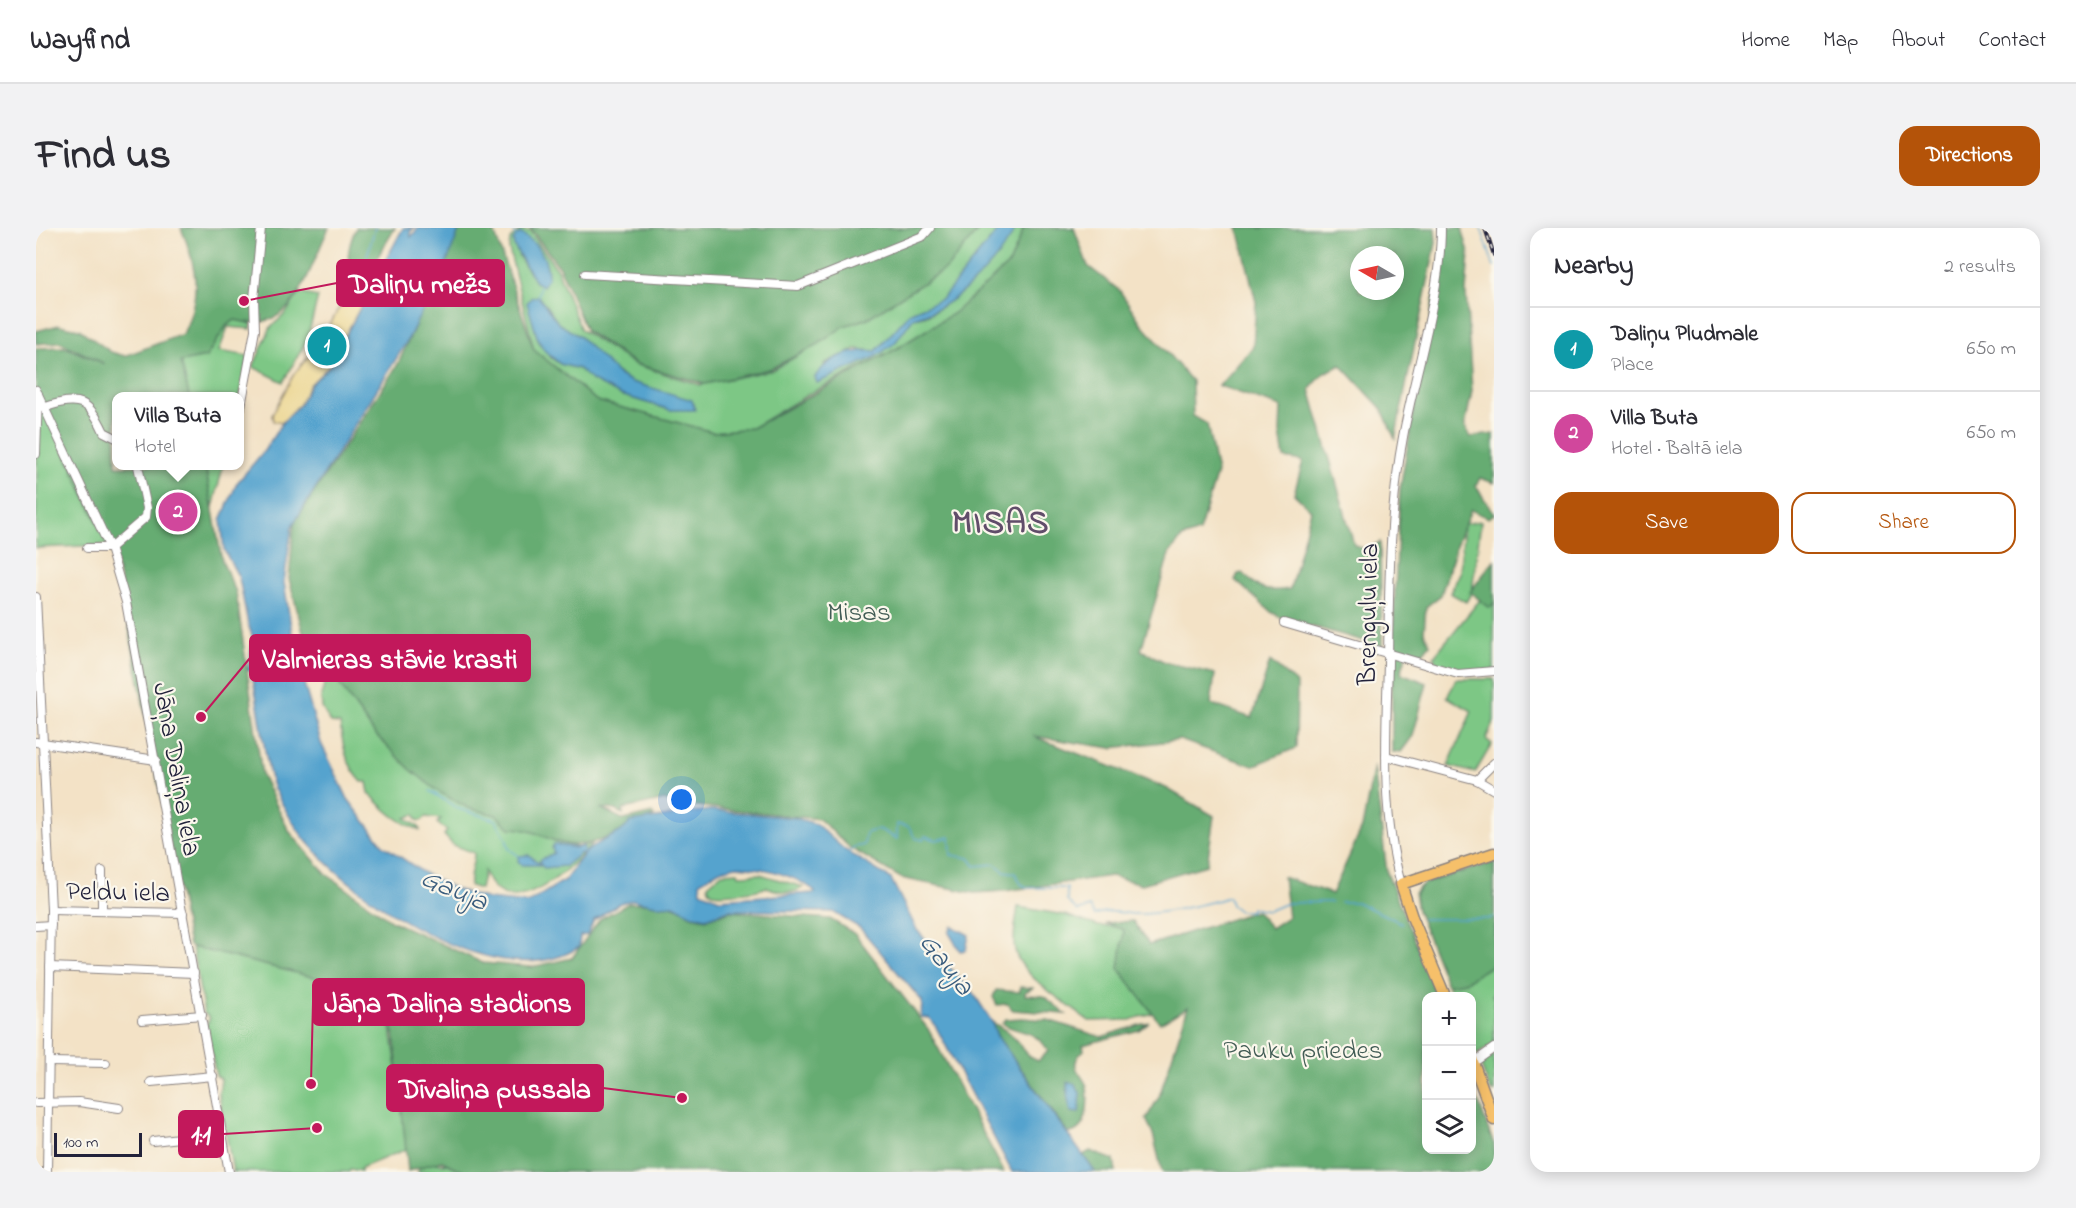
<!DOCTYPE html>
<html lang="en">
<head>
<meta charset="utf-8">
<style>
	body { margin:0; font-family:"Indie Flower",sans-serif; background:#f2f2f3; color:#2b2b33 }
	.controls { position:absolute; right:18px; bottom:18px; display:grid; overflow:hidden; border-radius:12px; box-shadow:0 3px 15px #0003 }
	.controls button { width:54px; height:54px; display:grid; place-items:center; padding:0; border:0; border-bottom:2px solid #e1e1e2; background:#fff; color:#2b2b33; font:30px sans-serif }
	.compass { position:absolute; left:1314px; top:18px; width:54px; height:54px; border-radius:50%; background:#fff; box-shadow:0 3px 15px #0003; rotate:279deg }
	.scale { position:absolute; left:18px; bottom:15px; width:88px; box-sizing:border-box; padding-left:6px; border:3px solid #22223b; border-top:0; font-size:16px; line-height:21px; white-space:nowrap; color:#22223b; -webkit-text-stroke:4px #fbf7ec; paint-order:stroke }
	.you { position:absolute; left:646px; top:572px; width:21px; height:21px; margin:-15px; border:4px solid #fff; border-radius:50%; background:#1a73e8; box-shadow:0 0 0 9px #1a73e833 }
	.badge { display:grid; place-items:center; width:39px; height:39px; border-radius:50%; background:#b45309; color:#fff; font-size:20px; font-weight:700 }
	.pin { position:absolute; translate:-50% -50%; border:3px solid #fff; box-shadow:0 2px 6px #0006 }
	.popup { position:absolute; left:76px; top:164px; width:132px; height:78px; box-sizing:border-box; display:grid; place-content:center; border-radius:12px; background:#fff; filter:drop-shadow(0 2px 4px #0005); font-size:20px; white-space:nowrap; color:#7c7c81 }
	.popup b { font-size:22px; color:#2b2b33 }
	.popup::after { content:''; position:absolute; left:50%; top:100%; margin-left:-12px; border:12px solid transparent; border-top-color:#fff }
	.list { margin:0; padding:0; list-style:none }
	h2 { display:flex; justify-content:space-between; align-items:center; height:78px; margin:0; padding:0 24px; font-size:26px }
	h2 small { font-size:20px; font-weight:400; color:#7c7c81 }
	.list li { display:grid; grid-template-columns:39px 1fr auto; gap:18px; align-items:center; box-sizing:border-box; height:84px; padding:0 24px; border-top:2px solid #e1e1e2 }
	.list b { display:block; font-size:22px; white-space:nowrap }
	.list p { margin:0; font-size:20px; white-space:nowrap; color:#7c7c81 }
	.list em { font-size:20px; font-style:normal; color:#7c7c81 }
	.actions { display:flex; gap:12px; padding:18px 24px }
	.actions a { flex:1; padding:14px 0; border:2px solid #b45309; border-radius:18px; text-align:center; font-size:21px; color:#b45309 }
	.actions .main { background:#b45309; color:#fff }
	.icon { flex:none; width:33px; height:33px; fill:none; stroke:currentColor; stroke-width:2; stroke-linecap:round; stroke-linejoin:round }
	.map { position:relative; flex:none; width:1458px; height:944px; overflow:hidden; border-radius:18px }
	header { display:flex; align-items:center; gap:36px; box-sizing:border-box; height:84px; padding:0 30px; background:#fff; border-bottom:2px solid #e1e1e2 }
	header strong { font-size:28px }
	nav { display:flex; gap:33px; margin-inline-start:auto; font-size:21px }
	.intro { display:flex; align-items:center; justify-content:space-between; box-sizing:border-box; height:144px; padding:0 36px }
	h1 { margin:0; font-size:42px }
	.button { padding:15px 27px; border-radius:18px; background:#b45309; color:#fff; font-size:21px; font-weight:700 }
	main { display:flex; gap:36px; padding:0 36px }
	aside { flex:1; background:#fff; border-radius:18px; box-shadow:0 3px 15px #0003 }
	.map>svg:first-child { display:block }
</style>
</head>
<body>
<header>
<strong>Wayfind</strong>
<nav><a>Home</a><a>Map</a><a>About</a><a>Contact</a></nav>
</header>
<div class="intro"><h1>Find us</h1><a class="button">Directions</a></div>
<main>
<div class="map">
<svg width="1458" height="944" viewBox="0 0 1458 944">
	<rect width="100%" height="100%" fill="#fbf7ec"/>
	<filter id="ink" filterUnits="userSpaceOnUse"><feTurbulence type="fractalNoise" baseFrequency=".0167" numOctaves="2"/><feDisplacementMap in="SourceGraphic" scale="12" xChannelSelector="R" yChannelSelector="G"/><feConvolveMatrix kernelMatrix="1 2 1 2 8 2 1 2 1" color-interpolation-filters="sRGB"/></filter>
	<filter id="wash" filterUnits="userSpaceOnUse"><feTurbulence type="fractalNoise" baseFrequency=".008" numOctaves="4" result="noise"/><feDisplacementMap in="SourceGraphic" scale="24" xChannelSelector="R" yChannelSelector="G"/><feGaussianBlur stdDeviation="1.35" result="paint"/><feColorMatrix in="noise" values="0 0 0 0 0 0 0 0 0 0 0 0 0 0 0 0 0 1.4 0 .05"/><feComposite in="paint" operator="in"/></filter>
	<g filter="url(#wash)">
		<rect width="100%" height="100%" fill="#f3e2c6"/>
		<g fill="#7dc785" stroke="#507460" stroke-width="1.5" fill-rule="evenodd">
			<path d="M 944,0 L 964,0 L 906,71 L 875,84 L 840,123 L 820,121 L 787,136 C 837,131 846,131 877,90 C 883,89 890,88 895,85 C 923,70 965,28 980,0 L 988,0 L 974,35 L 918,85 L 860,121 L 773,166 L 716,200 L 677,204 L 561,173 L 498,122 L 473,21 L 474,11 L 484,2 L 494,3 L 521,41 L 545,102 L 598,136 L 664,157 L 736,142 L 781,117 L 808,98 L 830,91 L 911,40 ZM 482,27 L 510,53 L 507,57 L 499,54 ZM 492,75 L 509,76 L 522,95 L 544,109 L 573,139 L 635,182 L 585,167 L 555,152 L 543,141 L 524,136 L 515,130 L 502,113 Z"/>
			<polygon points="263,65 282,69 271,112 247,154 217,139 235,99 250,85"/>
			<polygon points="199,92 216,96 215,101 192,99 183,123 213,128 204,168 153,168 145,134 170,129 191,97"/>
			<polygon points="2,166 72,317 0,320"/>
			<polygon points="169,238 187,238 177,280"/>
			<polygon points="1445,293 1436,364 1430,374 1414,365 1424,345 1428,296"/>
			<polygon points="1458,363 1458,442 1433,446 1400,436 1398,428 1447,368"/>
			<path d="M 291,439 L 338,505 L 432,580 L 460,587 L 474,600 L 489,600 L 521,614 L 542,619 L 556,616 C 533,642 471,702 448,643 L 444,661 L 434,658 C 432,646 438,638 438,625 L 417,617 L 408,607 L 411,603 L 401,595 L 405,591 L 390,589 L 385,593 L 381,592 L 379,586 L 370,590 L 383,599 L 384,602 C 361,594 348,581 333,565 L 331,554 L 326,554 C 310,537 307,519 304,496 L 295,495 L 286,480 L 285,467 L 288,458 L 286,446 Z"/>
			<polygon points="1421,451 1458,451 1458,493 1450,511 1456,516 1439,545 1412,538 1436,483 1411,469"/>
			<path d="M 1458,634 L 1458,765 L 1456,767 L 1458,770 L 1458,815 L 1441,827 L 1436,817 L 1436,768 L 1416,768 L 1381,682 L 1378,665 C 1392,644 1436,646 1458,634 Z"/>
			<path d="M 702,644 L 703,647 L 724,646 L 767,659 C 757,668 741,663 730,659 C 723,664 684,667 677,665 C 673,663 673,661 672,657 L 686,645 Z"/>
			<path d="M 982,679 L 1029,687 L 1062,698 L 1091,699 L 1117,785 L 1094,792 L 1053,793 C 1033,777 984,748 979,722 C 976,709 980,692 982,679 Z"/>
			<polygon points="156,719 350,767 373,920 325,940 325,943 314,941 313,944 197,944 183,867 185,851 180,848 170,797 174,790 168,785"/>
			<polygon points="1458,826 1458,865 1454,862 1445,838"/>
			<polygon points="395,935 413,936 429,944 382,944 383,940"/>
		</g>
		<g fill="#66ac72" stroke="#446756" stroke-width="1.5" fill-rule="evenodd">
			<path d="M 145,0 L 293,0 C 272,41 260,109 199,92 L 191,97 L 170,129 L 145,134 L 153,168 L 80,168 L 80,238 L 169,238 L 186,333 L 200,364 L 226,547 L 253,603 L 290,646 L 356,693 L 447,735 L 496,739 L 536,730 L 564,691 L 593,675 L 629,675 L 649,682 L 655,688 L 671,691 L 694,683 L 794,691 L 819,706 L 892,801 L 968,944 L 429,944 L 406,933 L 372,943 L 358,806 L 344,766 L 153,718 L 81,337 L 0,162 L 0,120 L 29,119 L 69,136 L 24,114 L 0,116 L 0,103 L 23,97 L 43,101 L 75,124 L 89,128 L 147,106 C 166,67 161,38 145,0 Z"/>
			<path d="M 320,0 L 359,0 L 331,47 L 315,42 C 309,29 314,13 320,0 Z"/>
			<path d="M 422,0 L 457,0 L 498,122 L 561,173 L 677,204 L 716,200 L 860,121 L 918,85 L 974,35 L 988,0 L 1038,0 L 1052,38 L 1084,63 L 1105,95 L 1156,153 L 1157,188 L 1171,196 L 1181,245 L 1163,304 L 1146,310 L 1133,326 L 1105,422 L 1129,434 L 1179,446 L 1175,476 L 1216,490 L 1234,433 L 1261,456 L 1260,520 L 1217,538 L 1144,512 L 1075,520 L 997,508 L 1130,560 L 1178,588 L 1171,637 L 1106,656 L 1075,648 L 969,663 L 938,665 L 865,650 L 814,620 L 783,591 L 661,578 L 638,578 L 629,572 L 587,581 L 587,586 L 580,582 L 564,580 L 588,592 L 616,585 L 618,588 C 590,600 553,625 522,614 C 505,608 493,600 474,600 L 460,587 L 432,580 L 403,564 L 375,542 L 338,505 L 279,422 L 269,412 L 253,351 L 258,295 L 362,136 Z"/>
			<polygon points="494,0 944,0 911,40 830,91 808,98 781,117 734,141 669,156 600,136 550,103 524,40"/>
			<path d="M 1202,0 L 1399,0 L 1400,15 L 1359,211 L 1346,181 L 1305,137 L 1288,145 L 1274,161 L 1318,317 C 1328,323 1334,320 1344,314 L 1346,418 L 1282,400 L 1254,395 L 1235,384 L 1199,352 L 1202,346 L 1207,345 C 1224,364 1231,364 1254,361 L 1275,282 L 1258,266 L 1267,233 L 1248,230 L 1244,205 L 1245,179 L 1183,158 L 1217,119 L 1220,74 ZM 1323,27 L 1359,27 L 1359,63 L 1323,63 Z"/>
			<polygon points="1410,0 1426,0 1433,25 1430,64 1436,163 1429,198 1434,209 1458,206 1458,255 1444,250 1440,258 1458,286 1452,290 1435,282 1422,312 1405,367 1390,379 1388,404 1394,416 1386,426 1372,421 1365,445 1391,455 1377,508 1365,524 1356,524 1356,427 1364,261"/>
			<polygon points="1458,332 1458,375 1454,380 1434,364"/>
			<polygon points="1338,538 1351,645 1401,768 1390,768 1390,922 1436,922 1436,856 1458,917 1458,944 1126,944 1117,906 1110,891 1123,869 1152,779 1124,795 1083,741 1088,702 1069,695 1097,693 1113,717 1220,683 1235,700 1252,689 1247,649 1296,666 1326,600"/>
			<polygon points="1458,634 1458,736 1429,754 1411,757 1381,682 1379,667 1387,656"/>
			<polygon points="984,759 997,760 989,764 989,767 1008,768 1030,786 977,782 971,776 961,777 957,769 960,762 984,764"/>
			<path d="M 986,790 L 1012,792 L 1065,809 L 1113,794 L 1103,802 L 1047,817 L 1048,822 C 1044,826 1038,832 1040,839 C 1042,846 1049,851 1051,859 C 1053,876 1052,904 1032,905 L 961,808 L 956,794 L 974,805 L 994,829 L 1002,833 L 1012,823 C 999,799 979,806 966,795 L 970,791 Z"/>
			<polygon points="1054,923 1078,932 1080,944 1059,944 1047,927"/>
		</g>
		<polygon fill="#eeda9e" stroke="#887e6c" stroke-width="1.5" points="346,38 293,138 274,157 264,176 246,195 237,193 236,187 258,146 286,112 304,78 331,48"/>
		<g fill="#55a3ce" stroke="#3c6284" stroke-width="1.5" fill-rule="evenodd">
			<path d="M 367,0 L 378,0 L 374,4 L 375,9 L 382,0 L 424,0 L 410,36 L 370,115 L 256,298 L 248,354 L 259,424 L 285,515 L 312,571 L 347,617 L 391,647 L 422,662 L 452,671 L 492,675 L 529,652 L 548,626 L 545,625 L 529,638 L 508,640 L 505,637 L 486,637 L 482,633 L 483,628 L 493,627 L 504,636 L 504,632 L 518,625 L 516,620 L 518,616 L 540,620 L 547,618 L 549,625 C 564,610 586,608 594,594 L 674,582 L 760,590 L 780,596 L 809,622 L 855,651 L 881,702 L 940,769 L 956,794 L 961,808 L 1059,944 L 976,944 L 900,799 L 893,790 L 885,789 L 886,773 L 824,700 L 797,684 L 693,682 L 670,690 L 656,687 L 638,677 L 624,678 L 597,672 L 584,675 L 558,692 L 551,707 L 544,708 L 543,719 C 465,770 324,675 272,615 C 261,603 246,576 238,561 C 230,542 225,490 220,467 C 218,460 219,455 216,449 L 219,445 L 212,442 L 217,410 L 212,396 L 203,350 L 188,322 L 185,292 L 201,255 L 228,223 L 246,195 L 264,176 L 274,157 L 293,138 ZM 700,638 C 728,640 754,645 778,662 L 779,665 L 683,671 L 665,663 L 664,654 L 684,642 Z"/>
			<path d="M 964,0 L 980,0 C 961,36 917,81 877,90 L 859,115 L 839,129 L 781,155 L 779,149 C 792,129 816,121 840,123 L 875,84 L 906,71 Z"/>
			<path d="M 484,5 C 502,15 512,30 512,50 L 507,58 L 499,54 L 478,18 L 477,12 Z"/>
			<polygon points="502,68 522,95 544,109 583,147 596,154 656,172 659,182 635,182 585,167 555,152 543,141 524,136 508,122 502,112 491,75 496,69"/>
			<polygon points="916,698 933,707 930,722 924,723 913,705"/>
			<polygon points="1031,854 1038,856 1045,866 1043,885 1035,884 1032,871"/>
		</g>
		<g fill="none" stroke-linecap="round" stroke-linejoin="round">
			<g stroke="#55a3ce" stroke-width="1.5">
				<polyline points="476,0 480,9"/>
				<polyline points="1445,0 1458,39"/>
				<polyline points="331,28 339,0"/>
				<polyline points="502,68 504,57"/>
				<polyline points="394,563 423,581 460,592 470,610 473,621 483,628"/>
				<path d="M 813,624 L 818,619 L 828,617 L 830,605 L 843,601 L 861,611 L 861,596 L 873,599 L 879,610 L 887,612 L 889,608 L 900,612 L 914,609 L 915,627 L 933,630 L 939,638 L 959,636 L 968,643 L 979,645 L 985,656 L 992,660 L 1031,660 L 1031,673 L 1042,683 L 1054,679 L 1058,687 C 1073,681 1084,685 1099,686 C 1122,687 1171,676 1193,669 L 1195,677 L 1203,683 L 1215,683 L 1215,680 L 1232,683 L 1251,675 L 1295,674"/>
				<polyline points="1304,674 1320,674 1366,695"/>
				<polyline points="1386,691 1451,691 1458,689"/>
			</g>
		</g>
	</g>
	<g filter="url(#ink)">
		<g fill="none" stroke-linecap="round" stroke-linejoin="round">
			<g stroke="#8a8280" stroke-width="10">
				<g id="minor">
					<polyline points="549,46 762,58 887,8 894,0"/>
					<polyline points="0,162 74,320 90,374 193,944"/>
					<path d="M 10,179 C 43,167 54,173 68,204 L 80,210"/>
					<polyline points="204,184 219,102 218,71 225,0"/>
					<polyline points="0,226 2,166"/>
					<polyline points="51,320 74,320 110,289 111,280 102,238"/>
					<polyline points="0,369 15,682 11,944"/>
					<polyline points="1248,395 1422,446 1458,443"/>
					<polyline points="0,514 120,532"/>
					<polyline points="1350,528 1441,552 1458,562"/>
					<polyline points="1441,552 1458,535"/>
					<path d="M 1365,656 C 1345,584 1350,509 1352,435 C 1353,360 1353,283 1367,209 C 1379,144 1405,65 1405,0"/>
					<polyline points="15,682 147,685"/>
					<polyline points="66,682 66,643"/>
					<polyline points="0,698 15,697"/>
					<polyline points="14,739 158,745"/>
					<polyline points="106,792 166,787"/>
					<polyline points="13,834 70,835"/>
					<polyline points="1437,835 1458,820"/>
					<polyline points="115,854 177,848"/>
					<polyline points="0,875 43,874 83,880"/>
					<polyline points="117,913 187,905"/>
				</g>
			</g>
			<g stroke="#8a8280" stroke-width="13">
				<g id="major">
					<polyline points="1409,768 1376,689 1365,656 1458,625"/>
					<polyline points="1436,831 1458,892"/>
				</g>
			</g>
			<use href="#minor" stroke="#fff" stroke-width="8"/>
			<use href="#major" stroke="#f6c06b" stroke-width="10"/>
			<g stroke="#22223b" stroke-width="4">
				<polyline id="rail" points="1449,0 1458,27"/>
			</g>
			<use href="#rail" stroke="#fbf7ec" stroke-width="1.5" stroke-dasharray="4.5" stroke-linecap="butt"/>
		</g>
	</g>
	<g text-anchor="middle" stroke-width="4.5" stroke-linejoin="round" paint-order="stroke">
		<g font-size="27" fill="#425c55" stroke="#fbf7ec">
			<text x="823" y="392">Misas</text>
			<text x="1267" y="830">Pauku priedes</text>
		</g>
		<g font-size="27" fill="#22223b" stroke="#fbf7ec">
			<text transform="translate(1331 386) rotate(-89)" y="9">Brenguļu iela</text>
			<text transform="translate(142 541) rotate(80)" y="9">Jāņa Daliņa iela</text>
			<text transform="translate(82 663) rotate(1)" y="9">Peldu iela</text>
		</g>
		<g font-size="28" font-style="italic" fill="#395c7d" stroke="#fbf7ec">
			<text transform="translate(419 660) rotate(23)" y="10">Gauja</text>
			<text transform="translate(912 735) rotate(52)" y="10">Gauja</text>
		</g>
		<g font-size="33" font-weight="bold" letter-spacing="1.5" fill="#614d6a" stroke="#fbf7ec">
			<text x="965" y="304">MISAS</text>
		</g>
	</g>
	<path fill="none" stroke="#c2185b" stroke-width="2" d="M208 73L301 55M165 489L214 430M275 856L277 774M646 870L567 860M281 900L187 906"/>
	<g fill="#c2185b" stroke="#fbf7ec" stroke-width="2">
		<circle cx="208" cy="73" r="6"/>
		<circle cx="165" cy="489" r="6"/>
		<circle cx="275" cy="856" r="6"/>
		<circle cx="646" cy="870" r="6"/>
		<circle cx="281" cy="900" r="6"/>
	</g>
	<g fill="#c2185b" stroke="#c2185b" stroke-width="2">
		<rect x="301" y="32" width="167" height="46" rx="6"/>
		<rect x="214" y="407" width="280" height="46" rx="6"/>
		<rect x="277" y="751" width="271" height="46" rx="6"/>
		<rect x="351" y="837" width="216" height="46" rx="6"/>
		<rect x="143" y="883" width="44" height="46" rx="6"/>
	</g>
	<g font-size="28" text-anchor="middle" font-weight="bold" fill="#fff">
		<text x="384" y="65">Daliņu mežs</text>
		<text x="354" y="440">Valmieras stāvie krasti</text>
		<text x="412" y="784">Jāņa Daliņa stadions</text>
		<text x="459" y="870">Dīvaliņa pussala</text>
		<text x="165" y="916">1:1</text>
	</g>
</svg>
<div class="controls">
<button>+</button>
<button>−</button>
<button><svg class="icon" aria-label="layers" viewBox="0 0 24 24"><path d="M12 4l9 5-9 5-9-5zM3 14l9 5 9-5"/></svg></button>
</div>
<svg class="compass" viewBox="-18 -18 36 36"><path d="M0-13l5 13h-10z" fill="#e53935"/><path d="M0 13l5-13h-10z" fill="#7c7c81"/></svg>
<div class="scale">100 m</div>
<div class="you"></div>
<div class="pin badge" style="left:291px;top:118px;background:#0f9aa8">1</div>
<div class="pin badge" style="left:142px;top:284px;background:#d1479c">2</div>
<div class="popup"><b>Villa Buta</b>Hotel</div>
</div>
<aside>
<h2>Nearby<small>2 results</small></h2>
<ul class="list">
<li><span class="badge" style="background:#0f9aa8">1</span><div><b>Daliņu Pludmale</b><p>Place</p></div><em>650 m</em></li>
<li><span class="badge" style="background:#d1479c">2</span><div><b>Villa Buta</b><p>Hotel · Baltā iela</p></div><em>650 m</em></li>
</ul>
<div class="actions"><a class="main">Save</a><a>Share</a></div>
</aside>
</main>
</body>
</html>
